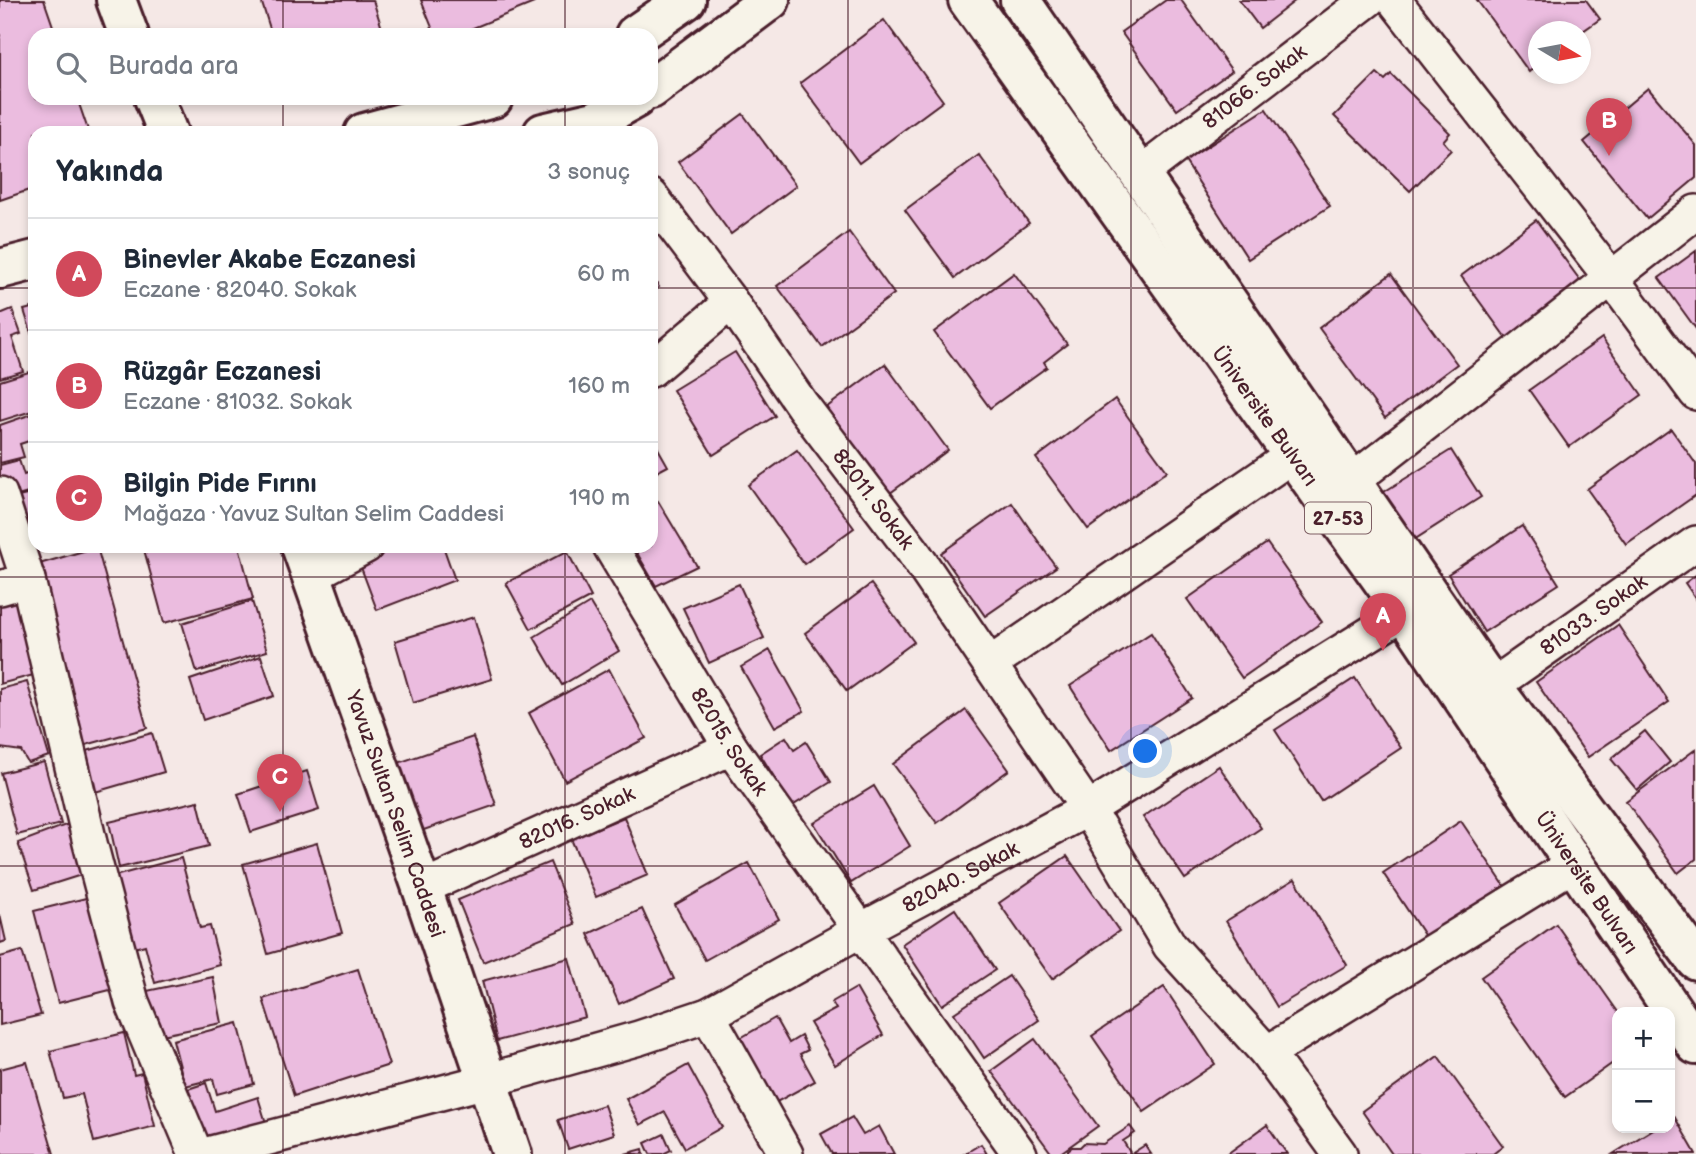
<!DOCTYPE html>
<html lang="tr">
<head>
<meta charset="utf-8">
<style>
	body { margin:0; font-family:"Balsamiq Sans",sans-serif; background:#f6f6f7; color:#1f2937 }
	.controls { position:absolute; right:21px; bottom:21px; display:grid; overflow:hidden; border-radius:14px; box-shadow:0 4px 10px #0003 }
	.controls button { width:63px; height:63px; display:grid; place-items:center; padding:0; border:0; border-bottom:2px solid #e0e1e3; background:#fff; color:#1f2937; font:35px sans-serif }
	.compass { position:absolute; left:1528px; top:21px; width:63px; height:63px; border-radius:50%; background:#fff; box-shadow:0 4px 10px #0003; rotate:100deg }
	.you { position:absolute; left:1146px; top:752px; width:24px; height:24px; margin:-18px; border:5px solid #fff; border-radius:50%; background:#1a73e8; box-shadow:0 0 0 10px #1a73e833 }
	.badge { display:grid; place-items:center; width:46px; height:46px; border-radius:50%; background:#d1495b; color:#fff; font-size:23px; font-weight:700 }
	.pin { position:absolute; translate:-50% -58px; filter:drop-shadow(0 2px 4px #0008) }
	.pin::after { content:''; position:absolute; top:37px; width:24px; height:21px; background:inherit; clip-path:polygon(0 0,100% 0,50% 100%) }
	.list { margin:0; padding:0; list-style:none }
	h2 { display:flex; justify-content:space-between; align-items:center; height:91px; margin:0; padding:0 28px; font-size:30px }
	h2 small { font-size:23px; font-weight:400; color:#747a83 }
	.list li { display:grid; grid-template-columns:46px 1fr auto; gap:21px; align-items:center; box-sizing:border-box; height:112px; padding:0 28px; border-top:2px solid #e0e1e3 }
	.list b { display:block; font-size:26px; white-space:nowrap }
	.list p { margin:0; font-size:23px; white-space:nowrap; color:#747a83 }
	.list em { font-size:23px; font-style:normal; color:#747a83 }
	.icon { flex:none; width:38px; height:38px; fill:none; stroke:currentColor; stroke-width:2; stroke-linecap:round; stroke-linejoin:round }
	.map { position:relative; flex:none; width:1696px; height:1154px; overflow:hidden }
	.search { position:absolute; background:#fff; box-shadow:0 4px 10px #0003; left:28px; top:28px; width:630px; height:77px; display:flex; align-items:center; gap:18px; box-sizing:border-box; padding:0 24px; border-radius:21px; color:#747a83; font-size:26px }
	.panel { position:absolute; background:#fff; box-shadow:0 4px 10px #0003; left:28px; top:126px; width:630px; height:427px; border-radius:21px }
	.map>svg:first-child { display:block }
</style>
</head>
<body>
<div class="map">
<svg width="1696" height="1154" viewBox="0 0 1696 1154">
	<rect width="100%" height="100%" fill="#f5e8e6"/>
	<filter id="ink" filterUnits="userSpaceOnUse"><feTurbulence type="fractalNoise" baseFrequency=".0143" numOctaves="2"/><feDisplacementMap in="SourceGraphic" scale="14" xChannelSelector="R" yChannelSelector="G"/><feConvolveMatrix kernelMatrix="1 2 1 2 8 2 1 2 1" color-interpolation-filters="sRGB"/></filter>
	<g filter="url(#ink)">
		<g fill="#ebbcdf" stroke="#4a1f2b" stroke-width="2">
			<polygon points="0,0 44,0 56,35 35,35 35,98 77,98 89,133 35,133 35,188 0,200"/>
			<polygon points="261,0 373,0 384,35 272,35"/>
			<polygon points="421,0 532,0 534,3 456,35 435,35"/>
			<polygon points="1166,0 1181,0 1232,71 1177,110 1121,32"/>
			<polygon points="1239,0 1296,0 1260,28"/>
			<polygon points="1477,0 1586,0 1600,19 1580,33 1580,32 1538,32 1538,64 1529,72"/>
			<polygon points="884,20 943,101 859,163 800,83"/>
			<polygon points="1377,73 1385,80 1391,74 1450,133 1443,141 1451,150 1410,191 1334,116"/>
			<polygon points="1648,88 1696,145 1696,178 1647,219 1584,142"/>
			<polygon points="1266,109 1330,206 1248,259 1185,161"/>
			<polygon points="743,114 796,186 731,234 678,162"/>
			<polygon points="979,155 1029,223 955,278 905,210"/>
			<polygon points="1536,220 1585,287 1509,342 1461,276"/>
			<polygon points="849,232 894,294 822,347 777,286"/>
			<polygon points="1696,251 1696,329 1659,278"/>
			<polygon points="1014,273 1067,344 1044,362 1047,367 990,408 934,332"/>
			<polygon points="1391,274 1457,364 1385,418 1319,328"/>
			<polygon points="651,276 659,287 651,293"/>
			<polygon points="35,307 35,345 24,310"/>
			<polygon points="12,309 21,334 12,337 23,371 0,378 0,314"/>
			<polygon points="1602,338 1642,395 1569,447 1529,390"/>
			<polygon points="735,352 775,416 713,455 673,390"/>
			<polygon points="885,364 948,450 878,502 815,416"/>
			<polygon points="35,370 35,410 0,421 0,381"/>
			<polygon points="1115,399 1167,471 1088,529 1036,458"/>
			<polygon points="35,413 35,439 20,444 24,457 0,463 0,425"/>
			<polygon points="1671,429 1696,464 1696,495 1626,544 1587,489"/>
			<polygon points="651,436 668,466 651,475"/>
			<polygon points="797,450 854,528 804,564 748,485"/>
			<polygon points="1451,450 1481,497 1409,543 1379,495"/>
			<polygon points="19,460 24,475 35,471 35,491 4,500 0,484 0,465"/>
			<polygon points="35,493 35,545 26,547 10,499"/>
			<polygon points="658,501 697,566 656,586 633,546 651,546 651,505"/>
			<polygon points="1012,503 1056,567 985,616 941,553"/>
			<polygon points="1522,526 1559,584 1484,632 1448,574"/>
			<polygon points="1267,543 1322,622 1242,678 1187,599"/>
			<polygon points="143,546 239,546 253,599 164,623"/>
			<polygon points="401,546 443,546 455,580 377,610 359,562"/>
			<polygon points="97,547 147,728 75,748 29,567"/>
			<polygon points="567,551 591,597 531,629 506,583"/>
			<polygon points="1696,575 1696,599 1685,583"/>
			<polygon points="739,584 764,638 709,663 683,608"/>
			<polygon points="871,584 914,642 847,691 805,633"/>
			<polygon points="22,598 41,673 0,684 0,603"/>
			<polygon points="252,601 267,651 197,672 182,623"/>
			<polygon points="590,603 619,651 562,685 534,637"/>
			<polygon points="474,617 492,679 413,703 395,641"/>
			<polygon points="1618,625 1669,702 1588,757 1536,682"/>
			<polygon points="1151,633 1192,698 1111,750 1070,686"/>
			<polygon points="770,650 804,711 775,727 741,667"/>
			<polygon points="261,656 274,696 203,720 190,680"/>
			<polygon points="609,669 646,738 565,781 529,713"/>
			<polygon points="1355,678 1401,748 1321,801 1275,730"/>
			<polygon points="27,682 49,756 28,763 21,751 0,748 0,689"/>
			<polygon points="966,710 1009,770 937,823 893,764"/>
			<polygon points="1645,731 1670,762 1637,790 1611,759"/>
			<polygon points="152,733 164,772 95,792 83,752"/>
			<polygon points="473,737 496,805 418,832 395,764"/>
			<polygon points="786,737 794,750 806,742 831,782 792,806 760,754"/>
			<polygon points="1696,749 1696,859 1678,873 1626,801"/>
			<polygon points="44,762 61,824 17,835 1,773"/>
			<polygon points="1219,766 1261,828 1185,879 1143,817"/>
			<polygon points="307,771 319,810 251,832 238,794"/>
			<polygon points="874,786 910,846 851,883 814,823"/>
			<polygon points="198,801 209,846 119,868 109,822"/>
			<polygon points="624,817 648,875 596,897 571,839"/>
			<polygon points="79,820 97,870 34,890 18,843"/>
			<polygon points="1461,821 1510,894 1432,947 1383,873"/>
			<polygon points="317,843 342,933 268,954 243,864"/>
			<polygon points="1067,856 1119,931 1052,979 999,903"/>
			<polygon points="181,858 200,928 210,926 220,965 155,983 145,945 130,949 111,877"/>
			<polygon points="550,862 575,924 483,962 458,900"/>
			<polygon points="749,863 779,919 705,960 675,905"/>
			<polygon points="1295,879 1347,965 1277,1007 1226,921"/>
			<polygon points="90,897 114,989 58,1003 34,911"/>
			<polygon points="642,909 674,979 619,1004 588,934"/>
			<polygon points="955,909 995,970 942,1005 902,944"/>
			<polygon points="0,915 6,941 0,943"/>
			<polygon points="1556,924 1618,1012 1617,1060 1565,1097 1481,977"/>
			<polygon points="22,951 41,1015 0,1025 0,957"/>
			<polygon points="569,958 585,1017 497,1041 482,981"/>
			<polygon points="358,969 389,1065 294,1096 263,999"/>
			<polygon points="1009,976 1039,1020 984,1058 954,1013"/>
			<polygon points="213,977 222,1023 157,1036 147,991"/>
			<polygon points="1164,987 1215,1064 1144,1112 1092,1036"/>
			<polygon points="856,988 883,1035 835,1065 810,1023 836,1009 832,1002"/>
			<polygon points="775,1018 789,1043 801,1036 808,1050 800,1054 815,1081 773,1104 737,1040"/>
			<polygon points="238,1023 254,1084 217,1094 213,1079 185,1086 173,1040"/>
			<polygon points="124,1033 134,1075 142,1073 155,1126 94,1142 82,1094 63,1098 50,1051"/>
			<polygon points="1035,1039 1098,1126 1059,1154 1052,1154 991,1071"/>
			<polygon points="1438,1056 1503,1146 1493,1154 1392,1154 1362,1111"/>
			<polygon points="27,1062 54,1154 0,1154 0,1069"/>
			<polygon points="688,1065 722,1127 685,1148 665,1112 640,1125 626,1099"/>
			<polygon points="206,1083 215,1111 258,1097 266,1123 199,1144 182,1091"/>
			<polygon points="604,1105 614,1134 568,1149 558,1120"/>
			<polygon points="1674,1116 1696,1154 1613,1154 1655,1128 1670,1128 1670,1118"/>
			<polygon points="852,1117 863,1135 879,1126 894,1154 832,1154 821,1134"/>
			<polygon points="1267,1125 1287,1154 1227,1154"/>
			<polygon points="1130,1126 1135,1133 1123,1141 1131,1154 1145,1145 1151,1154 1068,1154 1068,1150 1072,1147 1080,1147 1084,1143 1103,1144"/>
			<polygon points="664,1134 671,1150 663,1154 650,1154 645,1143"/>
			<polygon points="981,1144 987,1154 964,1154"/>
			<polygon points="643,1149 644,1154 625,1154"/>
		</g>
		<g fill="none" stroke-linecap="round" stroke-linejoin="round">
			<g stroke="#4a1f2b" stroke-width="38">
				<g id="street">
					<polyline points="1394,0 1612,279 1696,393"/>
					<path id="s1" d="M 1140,174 L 1368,0"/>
					<path id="s2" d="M 651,196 L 731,302 L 802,405 L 912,550 L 1088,809 L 1170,946 L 1267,1053 L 1340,1154"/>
					<polyline points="651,370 731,302"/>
					<polyline points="1351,482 1696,212"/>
					<polyline points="0,494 28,580 90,843 132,1002 196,1154"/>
					<path id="s3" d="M 610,546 L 731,748 L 1020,1154"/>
					<polyline points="310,576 366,546"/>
					<polyline points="0,588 28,580"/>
					<polyline points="990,664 1293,455"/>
					<path id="s4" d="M 1492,686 L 1696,543"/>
					<path id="s5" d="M 422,888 L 731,748"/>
					<polyline points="708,1015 786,1154"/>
					<polyline points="1267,1053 1574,864"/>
					<path id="s6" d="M 208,1154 L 486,1081 L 639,1038 L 708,1015 L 861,930 L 1088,809 L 1405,612"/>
				</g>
			</g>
			<g stroke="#4a1f2b" stroke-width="44">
				<g id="secondary">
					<polyline points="116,0 129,35"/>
					<polyline points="635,35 686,0"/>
					<polyline points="651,89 770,0"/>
					<polyline points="154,98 168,133"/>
					<polyline points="364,133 493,98"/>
					<polyline points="543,133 595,121 636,98"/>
					<polyline points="0,269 35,260"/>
					<path id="s7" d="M 301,546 L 422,888 L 512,1154"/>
				</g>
			</g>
			<g stroke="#4a1f2b" stroke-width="44">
				<g id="primary">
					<path id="s8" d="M 968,0 L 1405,612 L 1696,1045"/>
					<polyline points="1020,0 1492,686 1696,960"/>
				</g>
			</g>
			<use href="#street" stroke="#f7f3e8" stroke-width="33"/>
			<use href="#secondary" stroke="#f7f3e8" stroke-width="38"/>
			<use href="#primary" stroke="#f7f3e8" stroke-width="38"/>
		</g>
	</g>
	<path fill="none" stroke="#4a1f2b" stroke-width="2" stroke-opacity="0.55" d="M 283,0 L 283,35M 565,0 L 565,35M 848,0 L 848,1154M 1131,0 L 1131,1154M 1413,0 L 1413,1154M 283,98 L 283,133M 565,98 L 565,133M 0,288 L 35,288M 651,288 L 1696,288M 283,546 L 283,1154M 565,546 L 565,1154M 0,577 L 1696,577M 0,866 L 1696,866"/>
	<g text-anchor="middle" stroke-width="5" stroke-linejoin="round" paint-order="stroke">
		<rect fill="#f7f3e8" stroke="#7e5f64" stroke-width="2" x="1305" y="502.5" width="66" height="31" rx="5"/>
		<g font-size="19" font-weight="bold" fill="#4a1f2b">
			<text x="1338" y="525">27-53</text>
		</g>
		<g font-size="21" fill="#4a1f2b" stroke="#f7f3e8">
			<text dy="7" stroke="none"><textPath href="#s1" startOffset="144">81066. Sokak</textPath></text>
			<text dy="7" stroke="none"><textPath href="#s8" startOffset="511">Üniversite Bulvarı</textPath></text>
			<text dy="7" stroke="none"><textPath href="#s2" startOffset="376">82011. Sokak</textPath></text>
			<text dy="7" stroke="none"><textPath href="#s4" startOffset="124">81033. Sokak</textPath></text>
			<text dy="7" stroke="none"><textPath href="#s3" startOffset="229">82015. Sokak</textPath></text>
			<text dy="7" stroke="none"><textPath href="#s7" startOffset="284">Yavuz Sultan Selim Caddesi</textPath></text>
			<text dy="7" stroke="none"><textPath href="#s5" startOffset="170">82016. Sokak</textPath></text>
			<text dy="7" stroke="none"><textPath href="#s6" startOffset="807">82040. Sokak</textPath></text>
			<text dy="7" stroke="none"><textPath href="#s8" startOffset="1078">Üniversite Bulvarı</textPath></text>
		</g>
	</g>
</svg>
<div class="controls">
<button>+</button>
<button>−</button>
</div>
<svg class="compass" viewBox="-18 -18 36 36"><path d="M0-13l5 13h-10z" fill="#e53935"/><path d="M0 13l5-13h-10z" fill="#747a83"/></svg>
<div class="you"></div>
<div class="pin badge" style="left:1383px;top:651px">A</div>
<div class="pin badge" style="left:1609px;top:156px">B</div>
<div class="pin badge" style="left:280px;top:812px">C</div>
<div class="search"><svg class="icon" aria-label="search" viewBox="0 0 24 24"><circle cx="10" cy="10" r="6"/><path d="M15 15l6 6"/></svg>Burada ara</div>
<section class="panel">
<h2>Yakında<small>3 sonuç</small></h2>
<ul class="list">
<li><span class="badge">A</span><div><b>Binevler Akabe Eczanesi</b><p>Eczane · 82040. Sokak</p></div><em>60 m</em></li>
<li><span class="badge">B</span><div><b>Rüzgâr Eczanesi</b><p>Eczane · 81032. Sokak</p></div><em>160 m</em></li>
<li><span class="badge">C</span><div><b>Bilgin Pide Fırını</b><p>Mağaza · Yavuz Sultan Selim Caddesi</p></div><em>190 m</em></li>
</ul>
</section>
</div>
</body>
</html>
